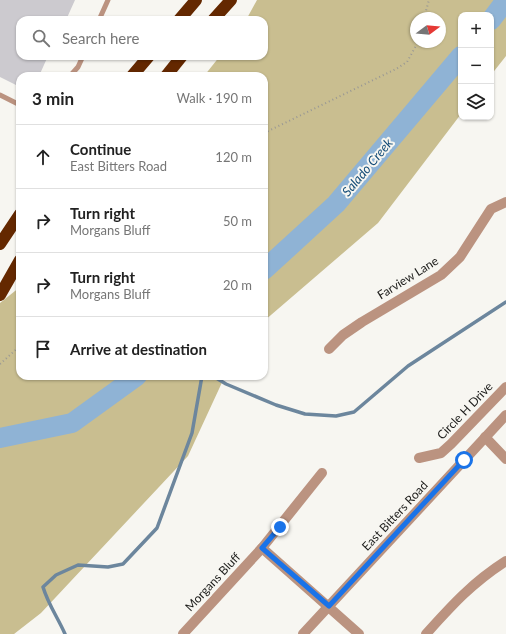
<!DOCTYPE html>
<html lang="en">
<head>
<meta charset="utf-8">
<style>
	body { margin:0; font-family:Lato,sans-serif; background:#f6f6f6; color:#222 }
	.controls { position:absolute; right:12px; top:12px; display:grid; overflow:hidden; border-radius:8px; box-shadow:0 1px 3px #0004 }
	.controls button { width:36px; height:36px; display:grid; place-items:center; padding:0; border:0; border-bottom:1px solid #e0e0e0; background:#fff; color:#222; font:20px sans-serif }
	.compass { position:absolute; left:410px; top:12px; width:36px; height:36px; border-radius:50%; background:#fff; box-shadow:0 1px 3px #0004; rotate:74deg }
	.stop { position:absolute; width:12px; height:12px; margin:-9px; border:3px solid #1a73e8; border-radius:50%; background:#fff }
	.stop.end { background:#1a73e8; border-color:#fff; box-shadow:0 1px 4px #0008 }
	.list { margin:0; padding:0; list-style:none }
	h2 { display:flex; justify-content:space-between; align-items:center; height:52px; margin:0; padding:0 16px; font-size:17px }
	h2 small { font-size:13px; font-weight:400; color:#767676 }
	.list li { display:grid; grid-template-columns:26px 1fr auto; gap:12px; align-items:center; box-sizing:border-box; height:64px; padding:0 16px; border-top:1px solid #e0e0e0 }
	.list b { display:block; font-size:15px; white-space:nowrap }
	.list p { margin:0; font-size:13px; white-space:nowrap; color:#767676 }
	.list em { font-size:13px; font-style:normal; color:#767676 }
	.icon { flex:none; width:22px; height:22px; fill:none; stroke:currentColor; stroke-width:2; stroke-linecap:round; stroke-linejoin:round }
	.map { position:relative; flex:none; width:506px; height:634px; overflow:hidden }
	.search { position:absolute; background:#fff; box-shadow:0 1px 3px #0004; left:16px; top:16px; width:252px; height:44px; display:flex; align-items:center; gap:10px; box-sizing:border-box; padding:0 14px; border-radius:12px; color:#767676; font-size:15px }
	.panel { position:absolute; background:#fff; box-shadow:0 1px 3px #0004; left:16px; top:72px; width:252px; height:308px; border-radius:12px }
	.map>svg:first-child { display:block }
</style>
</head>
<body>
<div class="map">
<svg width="506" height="634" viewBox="0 0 506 634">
	<rect width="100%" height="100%" fill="#f7f6f1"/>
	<g fill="#c9be90" fill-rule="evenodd">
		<path d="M 257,0 L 506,0 L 506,56 L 491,75 L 491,15 L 461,15 L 461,114 L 378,223 L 264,321 L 264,76 L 204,76 L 220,56 L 264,56 L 264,20 L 246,20 ZM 416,18 L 440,18 L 440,42 L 416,42 Z"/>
		<polygon points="20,287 20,376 225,376 188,456 41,613 14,634 0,634 0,303"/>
	</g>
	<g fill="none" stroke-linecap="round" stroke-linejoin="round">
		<g stroke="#6c869d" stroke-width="3.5">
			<polyline points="213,376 226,384 276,405 305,414 336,416 354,412 408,366 506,302"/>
			<path d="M 65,634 C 58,618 48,604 43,587 L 56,575 L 78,565 L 108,567 L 123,564 L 157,528 L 192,433 L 202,376"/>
		</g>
		<g stroke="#8fb3d5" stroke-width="20">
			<polyline points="491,20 506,0"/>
			<polyline points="264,270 336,204 461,56"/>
			<polyline points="0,438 72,423 137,376"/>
		</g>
	</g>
	<polygon fill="#cccacf" points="0,0 75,0 66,20 20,20 20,56 48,56 39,76 20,76 20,87 0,77"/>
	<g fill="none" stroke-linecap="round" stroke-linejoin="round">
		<g stroke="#999894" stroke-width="2" stroke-dasharray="1 3" stroke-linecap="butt">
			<polyline points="424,18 429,0"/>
			<polyline points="264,133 396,69 407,62 418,42"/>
			<polyline points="0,364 20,346"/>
		</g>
		<g stroke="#bb9380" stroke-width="5">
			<polyline points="99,20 108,0"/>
			<polyline points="70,76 78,67 83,56"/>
			<polyline points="0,95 20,105"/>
		</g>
		<g stroke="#bb9380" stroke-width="10">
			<polyline points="329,349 343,335 362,322 441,275 460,257 491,209 506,202"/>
			<polyline points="485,437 506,459"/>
			<polyline points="419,458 441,453 451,444 506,387"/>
			<polyline points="262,548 359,634"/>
			<polyline points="183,634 262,548 322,473"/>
			<path d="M 426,634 C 452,605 473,582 506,561"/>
		</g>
		<polyline stroke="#bb9380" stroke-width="10" points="303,634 506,415"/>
		<g stroke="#642800" stroke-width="12">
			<polyline points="179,20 196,0"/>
			<polyline points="213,20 231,0"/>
			<polyline points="132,76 149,56"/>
			<polyline points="166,76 182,56"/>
			<polyline points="0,244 20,214"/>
			<polyline points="0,295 20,260"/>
		</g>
	</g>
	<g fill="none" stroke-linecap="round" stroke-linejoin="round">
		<polyline stroke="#1a73e8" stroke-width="5" points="280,527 262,548 329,606 464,460"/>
	</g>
	<g text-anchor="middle" stroke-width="4" stroke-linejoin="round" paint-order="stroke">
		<g font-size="12" fill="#1c1c1a" stroke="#f7f6f1">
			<text transform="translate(408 278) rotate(-32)" y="4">Farview Lane</text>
			<text transform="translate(465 411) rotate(-46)" y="4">Circle H Drive</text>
			<text transform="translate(395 516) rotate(-47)" y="4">East Bitters Road</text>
			<text transform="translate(213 582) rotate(-47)" y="4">Morgans Bluff</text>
		</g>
		<g font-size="13" font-style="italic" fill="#114a76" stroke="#f7f6f1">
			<text transform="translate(367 167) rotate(-50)" y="5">Salado Creek</text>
		</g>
	</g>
</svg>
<div class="controls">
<button>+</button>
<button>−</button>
<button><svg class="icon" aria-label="layers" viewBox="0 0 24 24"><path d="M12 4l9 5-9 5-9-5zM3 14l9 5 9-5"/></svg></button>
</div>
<svg class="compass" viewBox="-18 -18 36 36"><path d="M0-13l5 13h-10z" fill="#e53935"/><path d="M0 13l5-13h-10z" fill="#767676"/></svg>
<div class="stop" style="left:464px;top:460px"></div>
<div class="stop end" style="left:280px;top:527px"></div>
<div class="search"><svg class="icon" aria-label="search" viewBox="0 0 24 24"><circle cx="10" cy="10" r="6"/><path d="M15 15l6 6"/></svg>Search here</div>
<section class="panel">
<h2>3 min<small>Walk · 190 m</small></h2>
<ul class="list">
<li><svg class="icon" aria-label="ahead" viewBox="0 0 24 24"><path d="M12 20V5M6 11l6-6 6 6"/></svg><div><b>Continue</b><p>East Bitters Road</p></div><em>120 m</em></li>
<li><svg class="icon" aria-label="right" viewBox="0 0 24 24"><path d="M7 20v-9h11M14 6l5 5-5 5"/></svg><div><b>Turn right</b><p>Morgans Bluff</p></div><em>50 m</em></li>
<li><svg class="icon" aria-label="right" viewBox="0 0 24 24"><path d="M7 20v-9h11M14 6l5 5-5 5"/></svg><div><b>Turn right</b><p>Morgans Bluff</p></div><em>20 m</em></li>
<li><svg class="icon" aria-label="arrive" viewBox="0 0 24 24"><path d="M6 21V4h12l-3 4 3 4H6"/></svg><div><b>Arrive at destination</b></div></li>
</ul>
</section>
</div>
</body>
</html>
